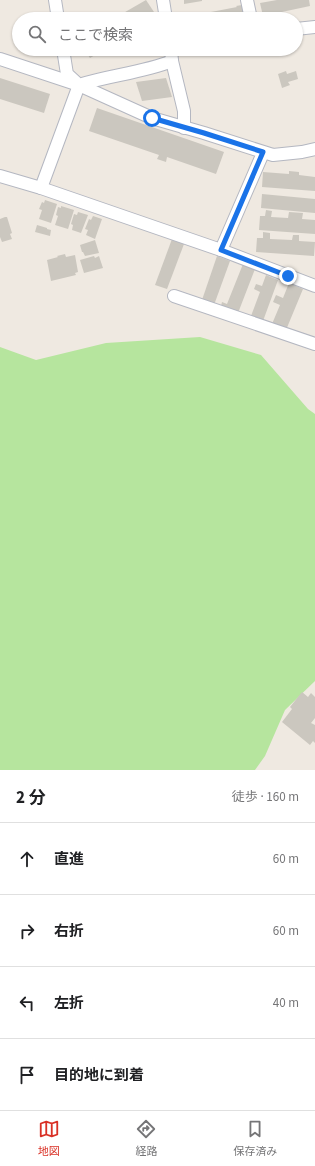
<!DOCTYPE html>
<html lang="ja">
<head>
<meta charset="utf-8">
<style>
	body { margin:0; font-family:"Source Sans 3","Noto Sans JP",sans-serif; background:#f6f6f6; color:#202124 }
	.stop { position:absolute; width:12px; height:12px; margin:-9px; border:3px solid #1a73e8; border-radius:50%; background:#fff }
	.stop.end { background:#1a73e8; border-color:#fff; box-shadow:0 1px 4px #0008 }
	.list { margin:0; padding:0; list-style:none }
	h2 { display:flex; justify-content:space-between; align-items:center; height:52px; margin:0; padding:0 16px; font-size:17px }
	h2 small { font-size:13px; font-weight:400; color:#757577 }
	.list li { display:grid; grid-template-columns:26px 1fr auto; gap:12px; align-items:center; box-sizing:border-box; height:72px; padding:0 16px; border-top:1px solid #e0e0e0 }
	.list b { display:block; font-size:15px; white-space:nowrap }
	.list em { font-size:13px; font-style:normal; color:#757577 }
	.icon { flex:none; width:22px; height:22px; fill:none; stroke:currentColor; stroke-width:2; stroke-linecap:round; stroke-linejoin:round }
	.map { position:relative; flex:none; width:315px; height:770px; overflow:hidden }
	.search { position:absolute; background:#fff; box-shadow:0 1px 3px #0004; left:12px; right:12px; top:12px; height:44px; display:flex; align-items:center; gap:10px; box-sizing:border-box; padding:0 14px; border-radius:22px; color:#757577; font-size:15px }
	.sheet { height:340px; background:#fff }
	nav { display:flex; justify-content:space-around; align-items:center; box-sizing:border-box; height:56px; border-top:1px solid #e0e0e0; background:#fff; font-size:11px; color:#757577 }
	nav a { display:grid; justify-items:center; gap:2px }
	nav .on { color:#d93025 }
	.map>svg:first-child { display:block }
</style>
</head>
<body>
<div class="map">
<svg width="315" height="770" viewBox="0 0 315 770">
	<rect width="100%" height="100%" fill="#efe9e1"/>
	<polygon fill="#b6e59e" points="200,337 261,355 308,409 315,414 315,681 285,710 265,756 255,770 0,770 0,347 36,360 106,343"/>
	<g fill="#cbc7bf">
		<polygon points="146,0 158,18 113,19"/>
		<polygon points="184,0 202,0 202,1 184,4"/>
		<polygon points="277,0 309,0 310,6 263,16 260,3"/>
		<polygon points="242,5 247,17 239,19 190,19 190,16 237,7 236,6"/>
		<polygon points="84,49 105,49 90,58"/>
		<polygon points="286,71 287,74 296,71 298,79 288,82 290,85 282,88 278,74"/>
		<polygon points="0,78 50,94 44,113 0,99"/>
		<polygon points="166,78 172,97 142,101 136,82"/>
		<polygon points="97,108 224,152 216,174 167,157 166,162 157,159 159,155 89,131"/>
		<polygon points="289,171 299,172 299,175 315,177 315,191 262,187 263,172 289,174"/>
		<polygon points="262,194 315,199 315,213 261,208"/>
		<polygon points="45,200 57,204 51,223 39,219 42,210 39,209 42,202 44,203"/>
		<polygon points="61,206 74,210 68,229 55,225 58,216 56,215 58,207 61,208"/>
		<polygon points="266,210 272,211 271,217 288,218 289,212 303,213 302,219 315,220 315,234 259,230 260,216 265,216"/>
		<polygon points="78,212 88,215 81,233 72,230 73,225 71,224 74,214 77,215"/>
		<polygon points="93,216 102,219 95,239 86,235 88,230 85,229 89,219 91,220"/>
		<polygon points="5,217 7,217 12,233 10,234 12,239 2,242 0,237 0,219"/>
		<polygon points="37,225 47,228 47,229 51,230 50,236 35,232"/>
		<polygon points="263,232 270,233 270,239 292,240 293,235 299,235 299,241 315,242 314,256 256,252 257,238 263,238"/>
		<polygon points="172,239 184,244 167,289 155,285"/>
		<polygon points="95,240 99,253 85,256 83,252 82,252 80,245"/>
		<polygon points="65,254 66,257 75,255 78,272 75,273 76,275 51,281 47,260 58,257 57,256"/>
		<polygon points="94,256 95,258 99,256 103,268 84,273 80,260"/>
		<polygon points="217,256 230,261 214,305 202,300"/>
		<polygon points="243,264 255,269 238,313 221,306 222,302 227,304"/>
		<polygon points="266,275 278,280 263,321 251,316 260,292 254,289 256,284 262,286"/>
		<polygon points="289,283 303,289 286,330 272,324 280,305 273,302 276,295 283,298"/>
		<polygon points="302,692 308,697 311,693 315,697 315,718 311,723 315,725 315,743 313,741 310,745 282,722 292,709 290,707"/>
	</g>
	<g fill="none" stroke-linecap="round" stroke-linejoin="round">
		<g stroke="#b4b7c1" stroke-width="14">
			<g id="street">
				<polyline points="55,0 58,19"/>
				<polyline points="163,0 166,19"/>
				<polyline points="247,0 251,19"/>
				<polyline points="296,29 315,27"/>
				<path d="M 63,49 L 67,74 L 79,85 C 110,75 142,73 172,61"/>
				<polyline points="171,49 172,61 184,111 184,128"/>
				<polyline points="0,59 79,85 152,118 204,133 273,155 302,152 315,149"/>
				<polyline points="0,176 41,188 221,250 315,286"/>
				<polyline points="41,188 79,85"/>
				<polyline points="221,250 263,153"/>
				<polyline points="174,296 315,344"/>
			</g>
		</g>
		<use href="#street" stroke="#fff" stroke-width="12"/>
	</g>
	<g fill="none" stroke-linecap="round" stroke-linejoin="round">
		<polyline stroke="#1a73e8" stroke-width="5" points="152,118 204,133 263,152 221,250 288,276"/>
	</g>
</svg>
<div class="stop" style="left:152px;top:118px"></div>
<div class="stop end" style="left:288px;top:276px"></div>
<div class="search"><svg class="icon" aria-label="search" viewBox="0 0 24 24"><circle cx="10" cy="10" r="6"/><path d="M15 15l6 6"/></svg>ここで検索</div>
</div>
<section class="sheet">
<h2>2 分<small>徒歩 · 160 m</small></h2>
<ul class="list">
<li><svg class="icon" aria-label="ahead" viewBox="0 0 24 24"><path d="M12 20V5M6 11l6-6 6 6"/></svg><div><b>直進</b></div><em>60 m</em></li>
<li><svg class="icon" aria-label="right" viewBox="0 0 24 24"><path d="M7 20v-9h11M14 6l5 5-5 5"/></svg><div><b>右折</b></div><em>60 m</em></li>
<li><svg class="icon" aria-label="left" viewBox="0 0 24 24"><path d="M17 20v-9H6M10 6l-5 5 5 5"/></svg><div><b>左折</b></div><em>40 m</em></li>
<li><svg class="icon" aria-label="arrive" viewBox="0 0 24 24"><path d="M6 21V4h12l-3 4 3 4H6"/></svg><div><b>目的地に到着</b></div></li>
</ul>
</section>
<nav>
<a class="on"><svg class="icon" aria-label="map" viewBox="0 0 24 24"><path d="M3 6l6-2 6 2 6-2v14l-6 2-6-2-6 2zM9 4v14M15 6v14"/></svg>地図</a>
<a><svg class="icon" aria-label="directions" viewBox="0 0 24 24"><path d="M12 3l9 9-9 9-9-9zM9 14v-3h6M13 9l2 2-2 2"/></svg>経路</a>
<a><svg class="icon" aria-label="saved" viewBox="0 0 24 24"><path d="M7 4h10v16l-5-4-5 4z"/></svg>保存済み</a>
</nav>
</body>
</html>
